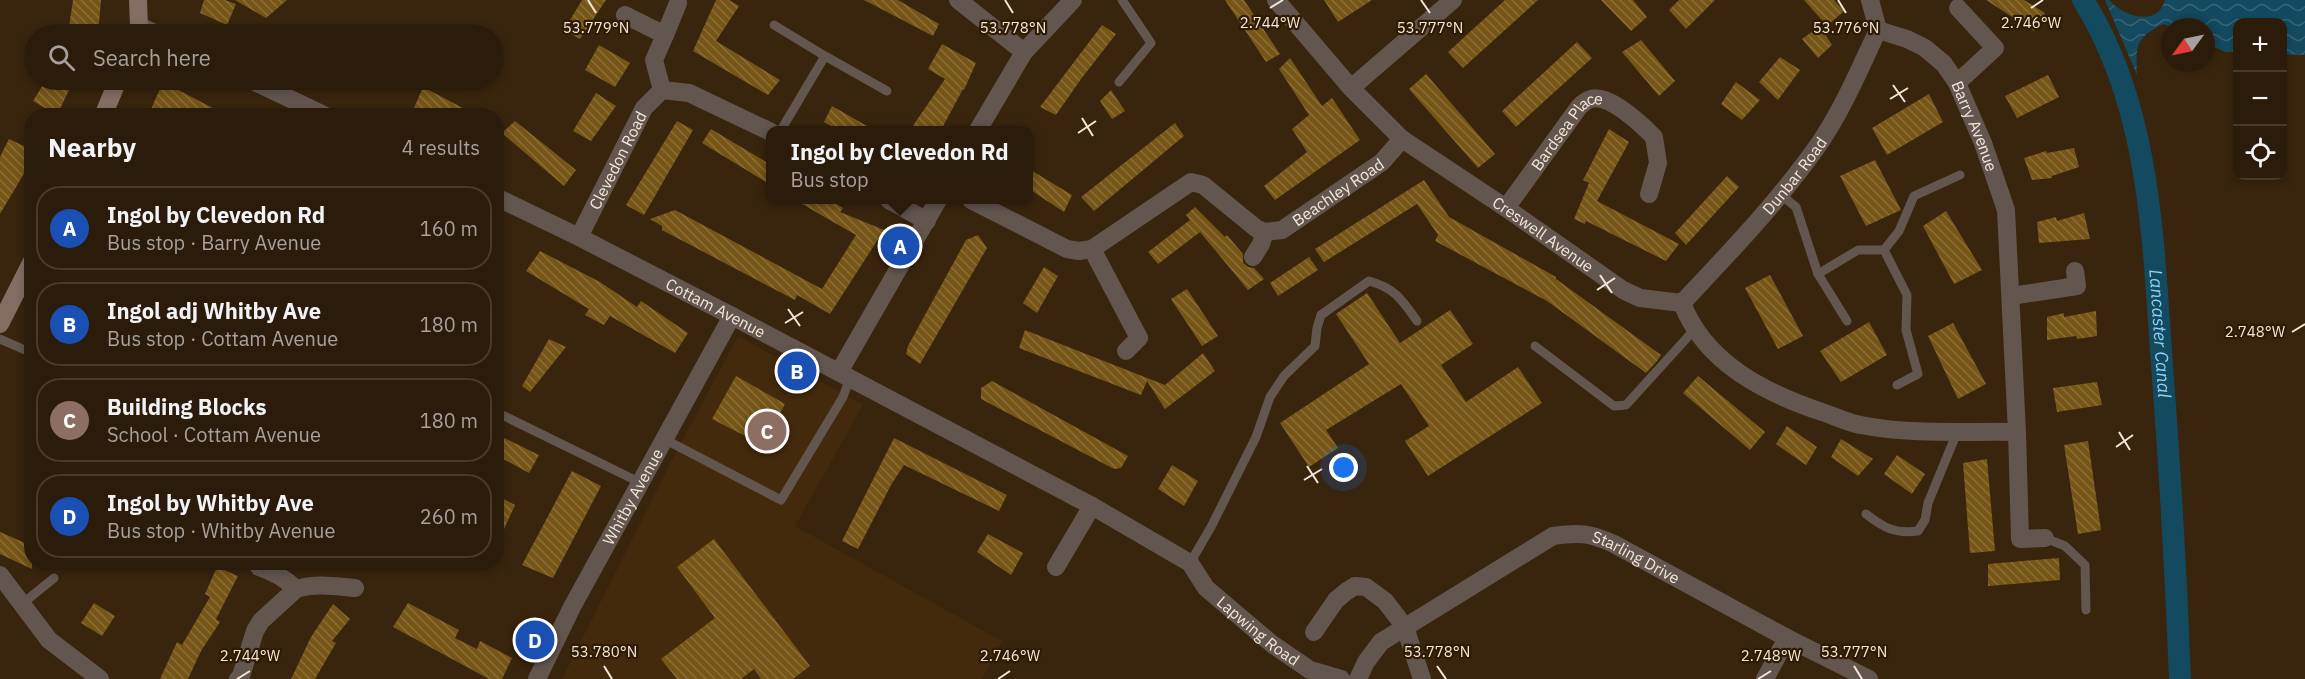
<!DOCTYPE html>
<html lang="en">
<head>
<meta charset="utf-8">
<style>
	body { margin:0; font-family:"IBM Plex Sans",sans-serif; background:#372818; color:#f1f3f6 }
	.controls { position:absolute; right:18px; top:18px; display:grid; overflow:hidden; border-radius:12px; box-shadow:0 3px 9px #0003 }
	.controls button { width:54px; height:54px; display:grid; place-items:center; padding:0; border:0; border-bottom:2px solid #47392b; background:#2b1b0a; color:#f1f3f6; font:30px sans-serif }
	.compass { position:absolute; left:2161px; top:18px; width:54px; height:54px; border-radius:50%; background:#2b1b0a; box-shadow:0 3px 9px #0003; rotate:237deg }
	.you { position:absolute; left:1344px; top:468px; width:21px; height:21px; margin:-15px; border:4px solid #fff; border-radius:50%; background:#1a73e8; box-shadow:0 0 0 9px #1a73e833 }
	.badge { display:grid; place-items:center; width:39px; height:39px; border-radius:50%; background:#2563eb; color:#fff; font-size:20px; font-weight:700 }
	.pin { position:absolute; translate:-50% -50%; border:3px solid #fff; box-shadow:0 2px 6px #0006 }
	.popup { position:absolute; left:766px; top:126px; width:267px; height:78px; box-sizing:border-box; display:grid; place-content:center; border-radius:12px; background:#2b1b0a; filter:drop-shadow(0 2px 4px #0005); font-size:20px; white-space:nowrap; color:#a6a19c }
	.popup b { font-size:22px; color:#f1f3f6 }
	.popup::after { content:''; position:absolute; left:50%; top:100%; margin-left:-12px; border:12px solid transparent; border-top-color:#2b1b0a }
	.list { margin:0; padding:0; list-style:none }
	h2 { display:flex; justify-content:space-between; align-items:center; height:78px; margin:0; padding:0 24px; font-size:26px }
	h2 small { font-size:20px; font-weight:400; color:#a6a19c }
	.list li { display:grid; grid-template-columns:39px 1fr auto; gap:18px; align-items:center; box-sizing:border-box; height:84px; margin:0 12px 12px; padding:0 12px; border:2px solid #47392b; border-radius:24px }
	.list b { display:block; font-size:22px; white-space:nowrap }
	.list p { margin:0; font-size:20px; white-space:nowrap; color:#a6a19c }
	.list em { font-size:20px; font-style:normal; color:#a6a19c }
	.icon { flex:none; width:33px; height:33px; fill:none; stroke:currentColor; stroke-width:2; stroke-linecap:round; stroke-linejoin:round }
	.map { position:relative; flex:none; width:2305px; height:679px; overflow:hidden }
	.search { position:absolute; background:#2b1b0a; box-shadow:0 3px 9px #0003; left:24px; top:24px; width:480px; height:66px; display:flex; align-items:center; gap:15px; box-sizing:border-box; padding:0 21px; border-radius:33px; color:#a6a19c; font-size:22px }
	.panel { position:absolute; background:#2b1b0a; box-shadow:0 3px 9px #0003; left:24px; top:108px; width:480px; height:462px; border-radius:24px }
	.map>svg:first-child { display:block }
</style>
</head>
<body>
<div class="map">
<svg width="2305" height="679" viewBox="0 0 2305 679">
	<defs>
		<pattern id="water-waves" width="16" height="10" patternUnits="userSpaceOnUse" patternTransform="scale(1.5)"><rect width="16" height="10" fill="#144a5f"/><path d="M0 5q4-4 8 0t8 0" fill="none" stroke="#376475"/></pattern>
		<pattern id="building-back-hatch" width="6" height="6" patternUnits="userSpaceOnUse" patternTransform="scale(1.5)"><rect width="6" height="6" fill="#765617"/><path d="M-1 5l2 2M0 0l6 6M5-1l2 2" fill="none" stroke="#8a6e38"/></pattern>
	</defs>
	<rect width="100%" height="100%" fill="#39240d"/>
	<polygon fill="#442a0c" points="738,336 863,405 795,526 1002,641 982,679 562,679 673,458"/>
	<path fill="url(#water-waves)" d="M 2105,0 L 2109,0 C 2123,16 2157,28 2165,0 L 2305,0 L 2305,55 L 2283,54 L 2282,22 L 2238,22 L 2237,52 L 2226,52 L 2206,44 L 2206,27 L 2172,27 L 2163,24 C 2135,39 2136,44 2137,75 Z"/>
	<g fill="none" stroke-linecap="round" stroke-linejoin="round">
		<path stroke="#144a5f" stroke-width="22" id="s1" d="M 2083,0 C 2151,108 2153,242 2162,365 C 2170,470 2176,574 2180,679"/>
	</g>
	<g fill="url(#building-back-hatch)">
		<polygon points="73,0 101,0 98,34 68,34"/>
		<polygon points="204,0 225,0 236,4 227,25 200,13"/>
		<polygon points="235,0 287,0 266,18"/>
		<polygon points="582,0 606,0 580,39 568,32 567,25"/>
		<polygon points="716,0 729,0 739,6 716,41 780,80 768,95 693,51"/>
		<polygon points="864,0 898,0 939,24 933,36"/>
		<polygon points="1225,0 1244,0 1280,54 1266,62"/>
		<polygon points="1324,0 1372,0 1338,22"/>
		<polygon points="1505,0 1538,0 1463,68 1448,52"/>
		<polygon points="1601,0 1633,0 1647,17 1631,31"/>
		<polygon points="1679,0 1715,0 1686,29 1669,10"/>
		<polygon points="1804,0 1834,0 1844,11 1827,26"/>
		<polygon points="1986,0 2024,0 2045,13 2034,31"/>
		<polygon points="1102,25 1116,34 1081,79 1056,115 1040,107"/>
		<polygon points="1820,26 1832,45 1818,58 1802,39"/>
		<polygon points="1641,40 1675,81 1659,96 1622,52"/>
		<polygon points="1577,42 1592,58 1516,127 1502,111"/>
		<polygon points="942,44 976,63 964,90 963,89 941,130 910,130 945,79 928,69"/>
		<polygon points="599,45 630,63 615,87 585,70"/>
		<polygon points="1780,57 1800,70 1778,100 1759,82"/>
		<polygon points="1290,58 1322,106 1332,98 1360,140 1275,200 1264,186 1307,152 1292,129 1309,115 1279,69"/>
		<polygon points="1426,74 1495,154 1478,168 1409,89"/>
		<polygon points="2048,75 2059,97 2017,118 2005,96"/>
		<polygon points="46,80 74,80 57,115 33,101"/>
		<polygon points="163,82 228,116 148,116"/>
		<polygon points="1736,82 1760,100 1742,120 1721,104"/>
		<polygon points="423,87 478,116 430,116 414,108"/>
		<polygon points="1111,90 1125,111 1112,119 1100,101"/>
		<polygon points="596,93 616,106 591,141 573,131"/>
		<polygon points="1929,94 1943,122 1887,155 1872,128"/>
		<polygon points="832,106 874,130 838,130 824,122"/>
		<polygon points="515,121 576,170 564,186 502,133"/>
		<polygon points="677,121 693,130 644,215 626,205"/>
		<polygon points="1175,123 1184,136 1094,211 1081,197"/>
		<polygon points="711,129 771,165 771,185 702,143"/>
		<polygon points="1609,129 1629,142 1597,201 1679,244 1666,261 1586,221 1585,224 1574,219 1589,183 1583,180"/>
		<polygon points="9,139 32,150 32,160 0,214 0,157"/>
		<polygon points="2074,148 2079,167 2052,176 2052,178 2032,180 2024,158 2046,151 2047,153"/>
		<polygon points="1875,160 1901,210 1866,226 1840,176"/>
		<polygon points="1029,169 1072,195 1064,212 1029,189"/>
		<polygon points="1727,176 1739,187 1686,245 1675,233"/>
		<polygon points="1424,180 1449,217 1556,277 1556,279 1661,355 1657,361 1646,373 1547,301 1435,241 1438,235 1417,204 1324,262 1315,249"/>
		<polygon points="795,200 829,200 843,208 840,212 884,230 830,314 797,295 795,300 662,230 662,226 650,219 675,210 822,289 856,235"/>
		<polygon points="1195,207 1225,237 1227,235 1243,254 1243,263 1248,267 1254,268 1264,279 1248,290 1200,232 1158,264 1148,252 1190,220 1186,215"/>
		<polygon points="1946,211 1982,270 1954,284 1923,226"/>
		<polygon points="2084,213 2090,239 2039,243 2037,222 2056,217 2057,221"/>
		<polygon points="978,235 987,248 920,364 906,354 908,346 966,240"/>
		<polygon points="540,251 600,282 637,307 641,301 688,333 675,353 610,316 604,325 585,315 589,309 526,271"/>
		<polygon points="1309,257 1318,270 1278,296 1270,283"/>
		<polygon points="1044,267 1058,276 1037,313 1023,303"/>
		<polygon points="1770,275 1803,336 1778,349 1745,288"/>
		<polygon points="1187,289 1218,336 1202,346 1171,299"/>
		<polygon points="1367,293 1400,343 1450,310 1473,344 1441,365 1466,402 1518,367 1542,403 1428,476 1405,441 1429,426 1401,384 1326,430 1338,448 1309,467 1280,423 1369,364 1336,314"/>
		<polygon points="2096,311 2097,336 2077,339 2076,336 2047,340 2047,317 2064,313 2064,317"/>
		<polygon points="1869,322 1887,355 1841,382 1820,351"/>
		<polygon points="1953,323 1986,384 1958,399 1928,336"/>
		<polygon points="1025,330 1165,385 1203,353 1215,371 1165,409 1147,381 1141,395 1019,348"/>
		<polygon points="549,339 566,347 530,392 522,386"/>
		<polygon points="736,376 785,404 763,445 712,419"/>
		<polygon points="1698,376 1765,432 1750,450 1683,393"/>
		<polygon points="992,381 1128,456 1121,468 1114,469 981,399 981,388"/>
		<polygon points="2097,382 2102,405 2057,412 2053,388"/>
		<polygon points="1787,426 1817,447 1806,465 1776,444"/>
		<polygon points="496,434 539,455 529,473 496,455"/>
		<polygon points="894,438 1007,495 999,511 904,465 891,485 858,549 842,541"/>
		<polygon points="1841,439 1873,459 1858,476 1831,457"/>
		<polygon points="2088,441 2101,530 2078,534 2064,445"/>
		<polygon points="1897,455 1925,474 1912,494 1884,474"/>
		<polygon points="1987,459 1995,551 1970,553 1963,463"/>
		<polygon points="1172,465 1198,481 1184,506 1158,489"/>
		<polygon points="572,471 601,486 553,578 522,565"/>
		<polygon points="496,495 515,505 496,547"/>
		<polygon points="0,532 32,546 32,569 0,554"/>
		<polygon points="988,534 1023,553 1011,575 977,552"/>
		<polygon points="714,539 810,666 793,679 761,679 754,669 741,679 677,679 661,659 715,618 677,567"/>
		<polygon points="2059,558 2060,580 1988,586 1988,564"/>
		<polygon points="217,567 238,576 216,619 220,622 201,651 188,679 160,679 177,642 182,645 210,597 205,594"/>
		<polygon points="94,603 115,616 102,636 81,623"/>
		<polygon points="408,603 459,630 455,638 477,649 480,641 512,658 502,679 489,679 393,627"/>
		<polygon points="333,604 350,619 332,641 336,643 315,679 291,679 311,637"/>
	</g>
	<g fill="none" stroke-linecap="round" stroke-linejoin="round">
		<g stroke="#63564f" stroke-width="9">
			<polyline points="774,25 825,56"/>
			<polyline points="1119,82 1151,43 1122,0"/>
			<polyline points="781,130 825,56 887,91"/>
			<polyline points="1780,194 1796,207 1818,274 1858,250 1884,250 1899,231 1914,196 1960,175"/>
			<polyline points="1884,250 1907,295 1906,330 1918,374 1897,385"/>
			<polyline points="1818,274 1847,321"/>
			<polyline points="0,339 32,353"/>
			<polyline points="1535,346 1614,406 1626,405 1695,329"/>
			<polyline points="496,412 639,482"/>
			<polyline points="664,439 781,500 843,397 850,378"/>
			<path d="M 1866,514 C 1884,528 1895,534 1918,531 L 1925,520 L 1928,503 L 1958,430"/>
			<polyline points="2045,538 2065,546 2085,565 2086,610"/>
			<path d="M 1190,563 L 1211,527 L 1256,437 L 1270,397 L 1284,376 L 1315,346 L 1317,328 L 1321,315 L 1369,281 C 1395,288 1402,300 1417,321"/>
			<polyline points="22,604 54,578"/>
		</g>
		<g stroke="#63564f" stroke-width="18">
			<polyline points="958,0 1024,52"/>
			<path id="s2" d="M 1276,0 L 1351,88 L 1402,139 L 1506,208 L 1623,290 L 1640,298 L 1682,303"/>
			<path id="s3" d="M 1870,0 L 1878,30 L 1907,39 L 1925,48 L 1944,64 L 1957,83 L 1983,143 L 2006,210 L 2017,432 L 2020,539 L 2045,538"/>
			<polyline points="625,15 665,35 678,3"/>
			<polyline points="139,26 157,34"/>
			<polyline points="251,80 326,116"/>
			<polyline points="1957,83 1995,48 1958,8"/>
			<polyline points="1351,88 1453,0"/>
			<polyline points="662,90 654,60 665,35"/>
			<polyline points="978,130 1024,52 1073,0"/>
			<path id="s4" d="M 496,197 L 579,237 L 732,316 L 1092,506 L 1190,563 L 1206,588 L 1272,644 L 1310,670 L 1341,679"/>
			<polyline points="889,200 927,221"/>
			<path id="s5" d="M 971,200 L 1067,249 L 1079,251 L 1092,249 L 1191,182 L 1203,185 L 1257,229 L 1265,232 L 1282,230 L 1382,162 L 1402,139"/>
			<path id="s6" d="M 1506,208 L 1579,107 C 1582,104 1587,100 1591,99 C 1609,93 1642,125 1654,137 L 1658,163 L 1649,194"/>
			<path id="s7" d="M 579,237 L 644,108 L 662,90 L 689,93 L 771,132"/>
			<polyline points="1092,249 1139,338 1126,351"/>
			<polyline points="1253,257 1261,244 1265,232"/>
			<polyline points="2011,296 2077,286 2075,271"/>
			<path d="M 1682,303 C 1705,363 1765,393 1822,412 C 1835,416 1848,423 1861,425 C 1911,435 1966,431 2017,432"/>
			<path id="s8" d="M 1682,303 C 1730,252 1779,201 1819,144 C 1843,109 1860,68 1878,30"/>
			<polyline points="839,372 938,200"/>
			<path d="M 259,567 C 274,572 285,578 296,589 C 316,583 334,586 355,588"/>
			<polyline points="1056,567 1092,506"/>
			<polyline points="0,575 49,640 100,679"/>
			<polyline points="1314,632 1336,600 1347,591 1355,586 1366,587 1385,601 1405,627 1422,679"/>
			<polyline points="238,679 241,676 255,631 261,621 296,589"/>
			<path id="s9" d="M 537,679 L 572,607 L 732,316"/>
			<path id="s10" d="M 1358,679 L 1366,662 L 1381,642 L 1553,536 C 1579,532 1590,533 1614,544 L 1787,638 L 1869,679"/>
			<polyline points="1765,679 1787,638"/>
		</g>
		<g stroke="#846e63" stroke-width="18">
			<polyline points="136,34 139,26 138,0"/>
			<polyline points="103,116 118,80"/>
			<polyline points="0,324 32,261"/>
		</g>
	</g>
	<path fill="none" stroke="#f4e6d8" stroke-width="2" d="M 588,0 L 596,13M 1005,0 L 1013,13M 1421,0 L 1430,13M 1838,0 L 1846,13M 1270,8 L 1283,0M 2031,8 L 2043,0M 1893,85 L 1905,102M 1890,99 L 1908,88M 1082,118 L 1093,136M 1078,133 L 1096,121M 1600,275 L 1612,293M 1597,290 L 1615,278M 788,309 L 800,326M 785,323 L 803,312M 2292,332 L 2305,324M 2119,432 L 2130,450M 2116,447 L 2133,435M 1307,466 L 1318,483M 1304,480 L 1322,469M 604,666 L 612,679M 1437,666 L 1446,679M 1854,666 L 1862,679M 237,679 L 250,671M 998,679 L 1010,671M 1758,679 L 1771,671"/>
	<g text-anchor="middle" stroke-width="4.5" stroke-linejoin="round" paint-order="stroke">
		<g font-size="16" fill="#f4e6d8" stroke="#2f1a04">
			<text dy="6" stroke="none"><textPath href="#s3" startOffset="176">Barry Avenue</textPath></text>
			<text dy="6" stroke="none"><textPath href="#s6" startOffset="100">Bardsea Place</textPath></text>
			<text dy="6" stroke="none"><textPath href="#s7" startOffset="86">Clevedon Road</textPath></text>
			<text dy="6" stroke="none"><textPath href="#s8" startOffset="170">Dunbar Road</textPath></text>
			<text dy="6" stroke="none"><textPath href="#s5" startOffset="428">Beachley Road</textPath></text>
			<text dy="6" stroke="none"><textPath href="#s2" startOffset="358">Creswell Avenue</textPath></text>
			<text dy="6" stroke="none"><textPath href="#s4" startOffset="246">Cottam Avenue</textPath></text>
			<text dy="6" stroke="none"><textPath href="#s9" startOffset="206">Whitby Avenue</textPath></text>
			<text dy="6" stroke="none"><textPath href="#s10" startOffset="334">Starling Drive</textPath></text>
			<text dy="6" stroke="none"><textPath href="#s4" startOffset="882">Lapwing Road</textPath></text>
		</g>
		<g font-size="18" font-style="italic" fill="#8cd2f2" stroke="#2f1a04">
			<text dy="6" stroke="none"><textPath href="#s1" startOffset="346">Lancaster Canal</textPath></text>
		</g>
	</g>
	<g font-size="15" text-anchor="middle" fill="#f4e6d8" stroke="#2f1a04" stroke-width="4.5" stroke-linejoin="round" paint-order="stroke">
		<text x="1270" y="28">2.744°W</text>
		<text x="2031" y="28">2.746°W</text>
		<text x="596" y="33">53.779°N</text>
		<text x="1013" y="33">53.778°N</text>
		<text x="1430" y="33">53.777°N</text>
		<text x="1846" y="33">53.776°N</text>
		<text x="2255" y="337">2.748°W</text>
		<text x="604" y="657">53.780°N</text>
		<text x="1437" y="657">53.778°N</text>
		<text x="1854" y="657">53.777°N</text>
		<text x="250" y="661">2.744°W</text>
		<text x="1010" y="661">2.746°W</text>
		<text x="1771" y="661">2.748°W</text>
	</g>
</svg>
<div class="controls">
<button>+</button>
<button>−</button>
<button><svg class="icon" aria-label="locate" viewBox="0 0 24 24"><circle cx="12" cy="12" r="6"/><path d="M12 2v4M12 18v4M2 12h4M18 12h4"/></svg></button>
</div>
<svg class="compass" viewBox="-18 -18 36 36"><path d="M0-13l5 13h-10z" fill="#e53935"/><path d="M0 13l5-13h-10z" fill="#a6a19c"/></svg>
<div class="you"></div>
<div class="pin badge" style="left:900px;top:246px;background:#1a4fb4">A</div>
<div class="popup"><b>Ingol by Clevedon Rd</b>Bus stop</div>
<div class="pin badge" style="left:797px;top:371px;background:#1a4fb4">B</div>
<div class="pin badge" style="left:767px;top:431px;background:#8d6e63">C</div>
<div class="pin badge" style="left:535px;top:640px;background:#1a4fb4">D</div>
<div class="search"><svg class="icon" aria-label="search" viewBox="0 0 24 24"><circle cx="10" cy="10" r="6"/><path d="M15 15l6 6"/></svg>Search here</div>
<section class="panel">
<h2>Nearby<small>4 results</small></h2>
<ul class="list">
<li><span class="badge" style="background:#1a4fb4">A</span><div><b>Ingol by Clevedon Rd</b><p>Bus stop · Barry Avenue</p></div><em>160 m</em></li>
<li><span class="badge" style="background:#1a4fb4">B</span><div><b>Ingol adj Whitby Ave</b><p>Bus stop · Cottam Avenue</p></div><em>180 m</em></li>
<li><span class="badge" style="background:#8d6e63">C</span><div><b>Building Blocks</b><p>School · Cottam Avenue</p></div><em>180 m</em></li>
<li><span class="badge" style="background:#1a4fb4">D</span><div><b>Ingol by Whitby Ave</b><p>Bus stop · Whitby Avenue</p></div><em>260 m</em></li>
</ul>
</section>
</div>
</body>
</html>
